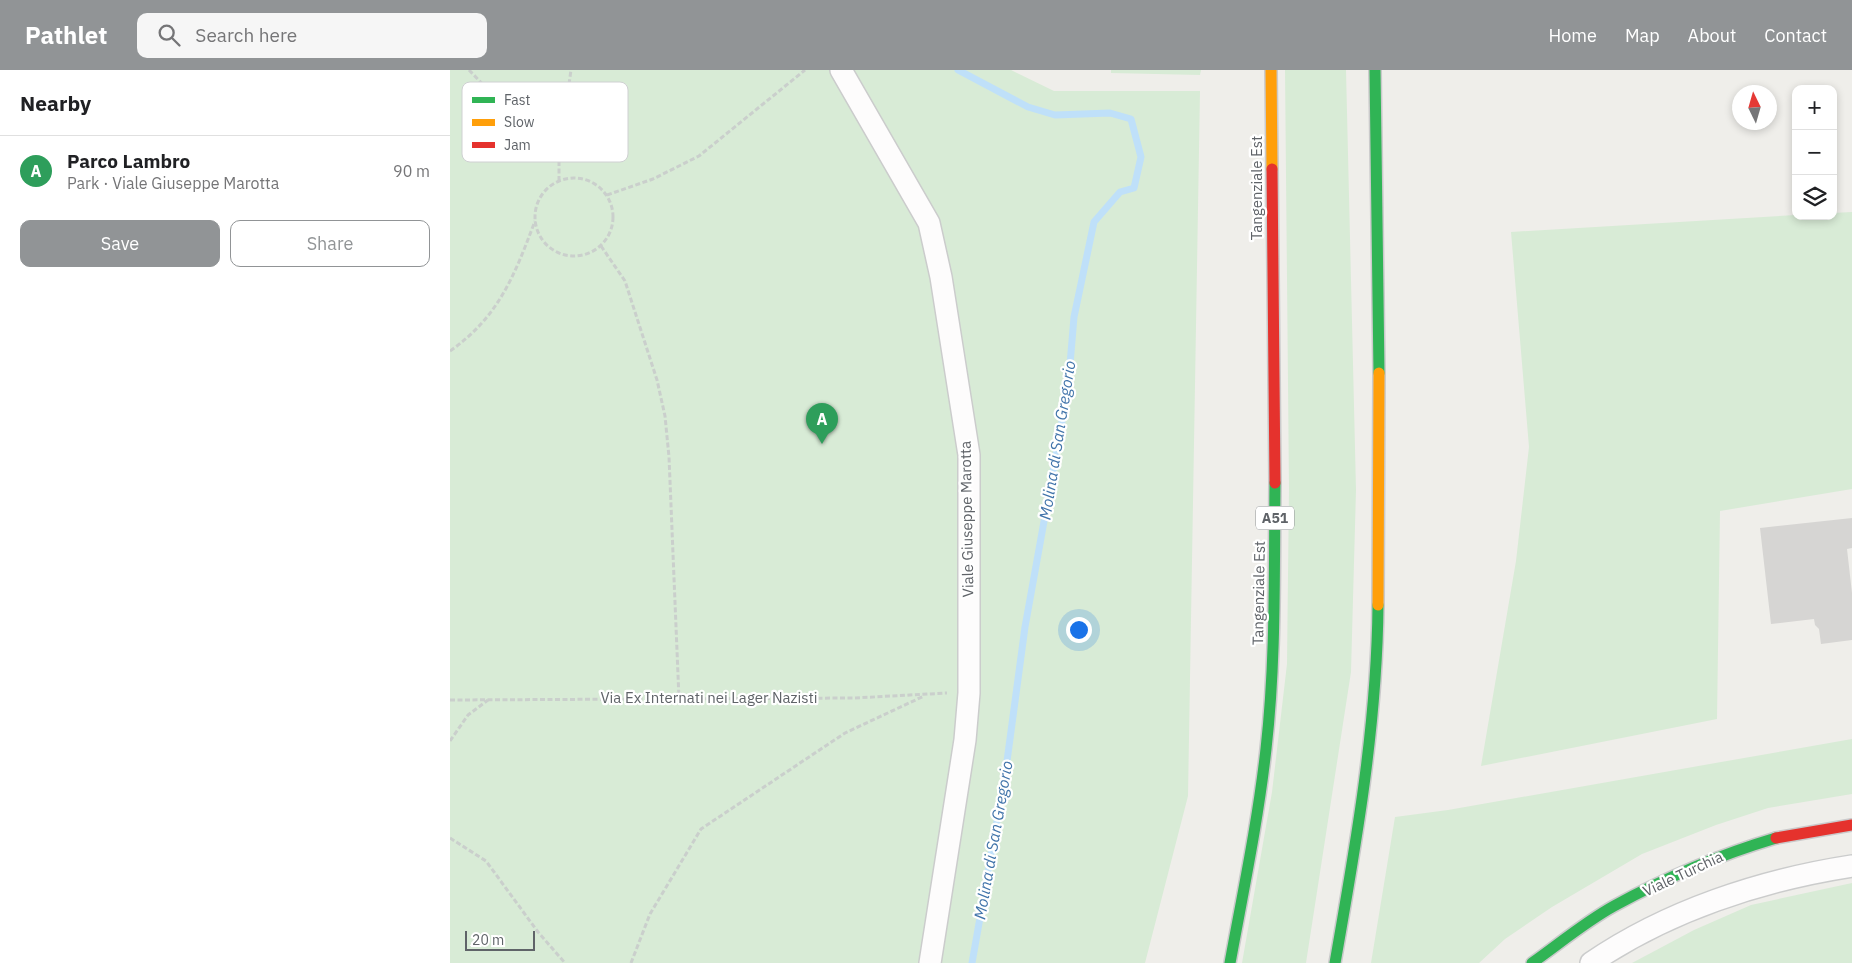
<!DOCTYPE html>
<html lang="en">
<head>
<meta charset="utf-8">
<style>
	body { margin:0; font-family:"IBM Plex Sans",sans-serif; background:#f6f6f6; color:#202124 }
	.controls { position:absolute; right:15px; top:15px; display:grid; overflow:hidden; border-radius:10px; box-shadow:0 2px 8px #0003 }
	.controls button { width:45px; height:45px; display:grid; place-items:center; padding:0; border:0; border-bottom:1px solid #e0e0e0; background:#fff; color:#202124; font:25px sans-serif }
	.compass { position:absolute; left:1282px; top:15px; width:45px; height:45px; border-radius:50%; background:#fff; box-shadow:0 2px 8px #0003; rotate:355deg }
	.scale { position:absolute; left:15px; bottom:12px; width:70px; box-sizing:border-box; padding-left:5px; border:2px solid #5f6368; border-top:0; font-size:14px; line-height:18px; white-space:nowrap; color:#5f6368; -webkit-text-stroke:4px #fff; paint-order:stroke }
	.you { position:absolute; left:628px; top:559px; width:18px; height:18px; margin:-12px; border:4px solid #fff; border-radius:50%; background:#1a73e8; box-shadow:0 0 0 8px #1a73e833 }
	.badge { display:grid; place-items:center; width:32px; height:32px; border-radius:50%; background:#919496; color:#fff; font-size:16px; font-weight:700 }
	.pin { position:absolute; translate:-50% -41px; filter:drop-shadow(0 1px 2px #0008) }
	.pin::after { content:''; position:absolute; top:26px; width:18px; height:15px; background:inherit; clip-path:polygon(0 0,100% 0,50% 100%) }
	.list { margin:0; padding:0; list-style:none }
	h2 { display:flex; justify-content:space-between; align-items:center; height:65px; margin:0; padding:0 20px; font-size:21px }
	h2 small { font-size:16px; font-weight:400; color:#757577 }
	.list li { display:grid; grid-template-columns:32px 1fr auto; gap:15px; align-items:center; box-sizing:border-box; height:70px; padding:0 20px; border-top:1px solid #e0e0e0 }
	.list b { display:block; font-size:19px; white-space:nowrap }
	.list p { margin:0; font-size:16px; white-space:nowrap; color:#757577 }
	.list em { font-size:16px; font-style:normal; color:#757577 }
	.actions { display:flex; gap:10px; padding:15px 20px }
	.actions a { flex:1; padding:11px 0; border:1px solid #919496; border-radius:10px; text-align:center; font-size:18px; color:#919496 }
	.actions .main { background:#919496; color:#fff }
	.icon { flex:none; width:28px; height:28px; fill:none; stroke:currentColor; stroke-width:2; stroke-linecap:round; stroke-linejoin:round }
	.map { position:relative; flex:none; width:1402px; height:893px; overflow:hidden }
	header { display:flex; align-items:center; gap:30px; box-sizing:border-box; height:70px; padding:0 25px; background:#919496; color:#fff }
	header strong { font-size:24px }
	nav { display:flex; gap:28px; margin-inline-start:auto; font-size:18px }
	.search { width:350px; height:45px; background:#f6f6f6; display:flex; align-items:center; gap:12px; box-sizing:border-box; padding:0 18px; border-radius:10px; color:#757577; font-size:19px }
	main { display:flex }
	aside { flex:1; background:#fff }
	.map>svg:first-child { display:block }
</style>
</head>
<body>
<header>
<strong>Pathlet</strong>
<div class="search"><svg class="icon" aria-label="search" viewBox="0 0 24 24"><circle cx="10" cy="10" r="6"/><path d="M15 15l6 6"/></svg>Search here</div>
<nav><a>Home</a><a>Map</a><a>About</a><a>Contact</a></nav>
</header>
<main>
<aside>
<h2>Nearby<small></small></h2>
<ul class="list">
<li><span class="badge" style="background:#2e9e5b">A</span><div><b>Parco Lambro</b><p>Park · Viale Giuseppe Marotta</p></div><em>90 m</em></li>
</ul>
<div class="actions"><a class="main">Save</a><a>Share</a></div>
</aside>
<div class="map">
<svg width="1402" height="893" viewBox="0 0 1402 893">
	<rect width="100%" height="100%" fill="#efeeea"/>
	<g fill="#d8ebd6">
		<polygon points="0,0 561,0 604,21 750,21 738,726 695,893 0,893"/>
		<polygon points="661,0 751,0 750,5 661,3"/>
		<polygon points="835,0 896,0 906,420 901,602 856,893 792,893 822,722 837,594 839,418"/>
		<polygon points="1402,142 1402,419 1270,441 1267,649 1031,696 1066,491 1079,377 1061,162 1346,145 1383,146 1383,143"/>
		<polygon points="1402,669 1402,724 1318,738 1266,755 1192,784 1102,837 1055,869 1029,893 921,893 945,747 998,740"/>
		<polygon points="1402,813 1402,893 1182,893 1244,860 1301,835"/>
	</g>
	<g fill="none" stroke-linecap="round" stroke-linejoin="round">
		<polyline stroke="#bfe0f9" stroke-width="7" points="508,0 578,37 605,45 660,43 681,49 691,87 684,118 670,122 644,152 624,247 618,318 575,557 555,706 522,893"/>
	</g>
	<polygon fill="#d6d5d3" points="1402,448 1402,478 1397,479 1402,523 1402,570 1371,574 1369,559 1365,555 1364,549 1321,554 1310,458"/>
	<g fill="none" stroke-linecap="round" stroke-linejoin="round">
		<g stroke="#cbcccc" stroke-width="24">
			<g id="street">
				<polyline points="391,0 479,153 491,207 519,385 519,623 515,670 480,893"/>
				<path d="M 1141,893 C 1217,841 1311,810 1402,796"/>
			</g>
		</g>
		<g stroke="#cacacb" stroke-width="14">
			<g id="fast">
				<polyline points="925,0 929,303"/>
				<path d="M 780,893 C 793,822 808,751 816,679 C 826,591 824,501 825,413"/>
				<path d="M 885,893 C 906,774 927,656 928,535"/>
				<path d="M 1082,893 C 1109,874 1135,852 1164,836 C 1215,808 1269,785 1326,768"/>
			</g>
		</g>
		<g stroke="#cacacb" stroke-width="14">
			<g id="slow">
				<polyline points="821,0 822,99"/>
				<polyline points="928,535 929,303"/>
			</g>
		</g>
		<g stroke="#cacacb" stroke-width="14">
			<g id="jam">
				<polyline points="822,99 825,413"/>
				<polyline points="1326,768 1402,755"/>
			</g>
		</g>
		<g stroke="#cacfcc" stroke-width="3" stroke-dasharray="5 2.5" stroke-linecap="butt">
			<polyline points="19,0 66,49 109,85"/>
			<circle cx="124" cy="147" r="39"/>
			<polyline points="109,111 109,85 121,0"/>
			<polyline points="157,125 203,109 249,86 355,0"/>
			<polyline points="151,176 175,211 207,310 215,346 219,387 229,629"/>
			<path d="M 0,281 C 49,247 65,204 85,151"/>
			<polyline points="0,630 404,628 497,623"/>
			<polyline points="0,671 18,645 38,630"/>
			<polyline points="0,768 36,791 88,862 115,893"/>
			<polyline points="181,893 200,844 251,759 395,663 474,626"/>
		</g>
		<use href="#street" stroke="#fdfcfc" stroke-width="21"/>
		<use href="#fast" stroke="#30b455" stroke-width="11"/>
		<use href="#slow" stroke="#ff9f0a" stroke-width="11"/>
		<use href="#jam" stroke="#e5322d" stroke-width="11"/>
	</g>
	<g text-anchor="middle" stroke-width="4.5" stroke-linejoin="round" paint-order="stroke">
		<rect fill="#fff" stroke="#8f9295" stroke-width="1" x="806" y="436.5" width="38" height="23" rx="4"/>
		<g font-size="14" font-weight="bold" fill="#5f6368">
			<text x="825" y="453">A51</text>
		</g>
		<g font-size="15" fill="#5f6368" stroke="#fff">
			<text transform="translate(807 118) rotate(-90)" y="5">Tangenziale Est</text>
			<text transform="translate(517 449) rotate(-91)" y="5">Viale Giuseppe Marotta</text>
			<text transform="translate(809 523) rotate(-89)" y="5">Tangenziale Est</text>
			<text x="259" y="633">Via Ex Internati nei Lager Nazisti</text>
			<text transform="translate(1233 804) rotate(-25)" y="5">Viale Turchia</text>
		</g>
		<g font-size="16" font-style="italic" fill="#4174aa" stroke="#fff">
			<text transform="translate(607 370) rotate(-81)" y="6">Molina di San Gregorio</text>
			<text transform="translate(543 770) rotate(-80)" y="6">Molina di San Gregorio</text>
		</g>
	</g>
	<rect x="12" y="12" width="166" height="80" rx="8" fill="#fff" stroke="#cfd0d2" stroke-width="1"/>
	<rect x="22" y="27" width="23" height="6" fill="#30b455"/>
	<rect x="22" y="49" width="23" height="7" fill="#ff9f0a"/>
	<rect x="22" y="72" width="23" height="6" fill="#e5322d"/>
	<g font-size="14" fill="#5f6368">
		<text x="54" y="35">Fast</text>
		<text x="54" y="57">Slow</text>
		<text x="54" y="80">Jam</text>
	</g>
</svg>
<div class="controls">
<button>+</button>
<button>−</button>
<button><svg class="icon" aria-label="layers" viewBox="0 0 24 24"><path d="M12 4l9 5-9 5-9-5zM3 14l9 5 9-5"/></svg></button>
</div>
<svg class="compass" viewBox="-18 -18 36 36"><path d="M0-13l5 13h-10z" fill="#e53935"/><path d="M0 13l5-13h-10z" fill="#757577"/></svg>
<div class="scale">20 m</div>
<div class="you"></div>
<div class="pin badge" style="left:372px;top:374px;background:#2e9e5b">A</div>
</div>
</main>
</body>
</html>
